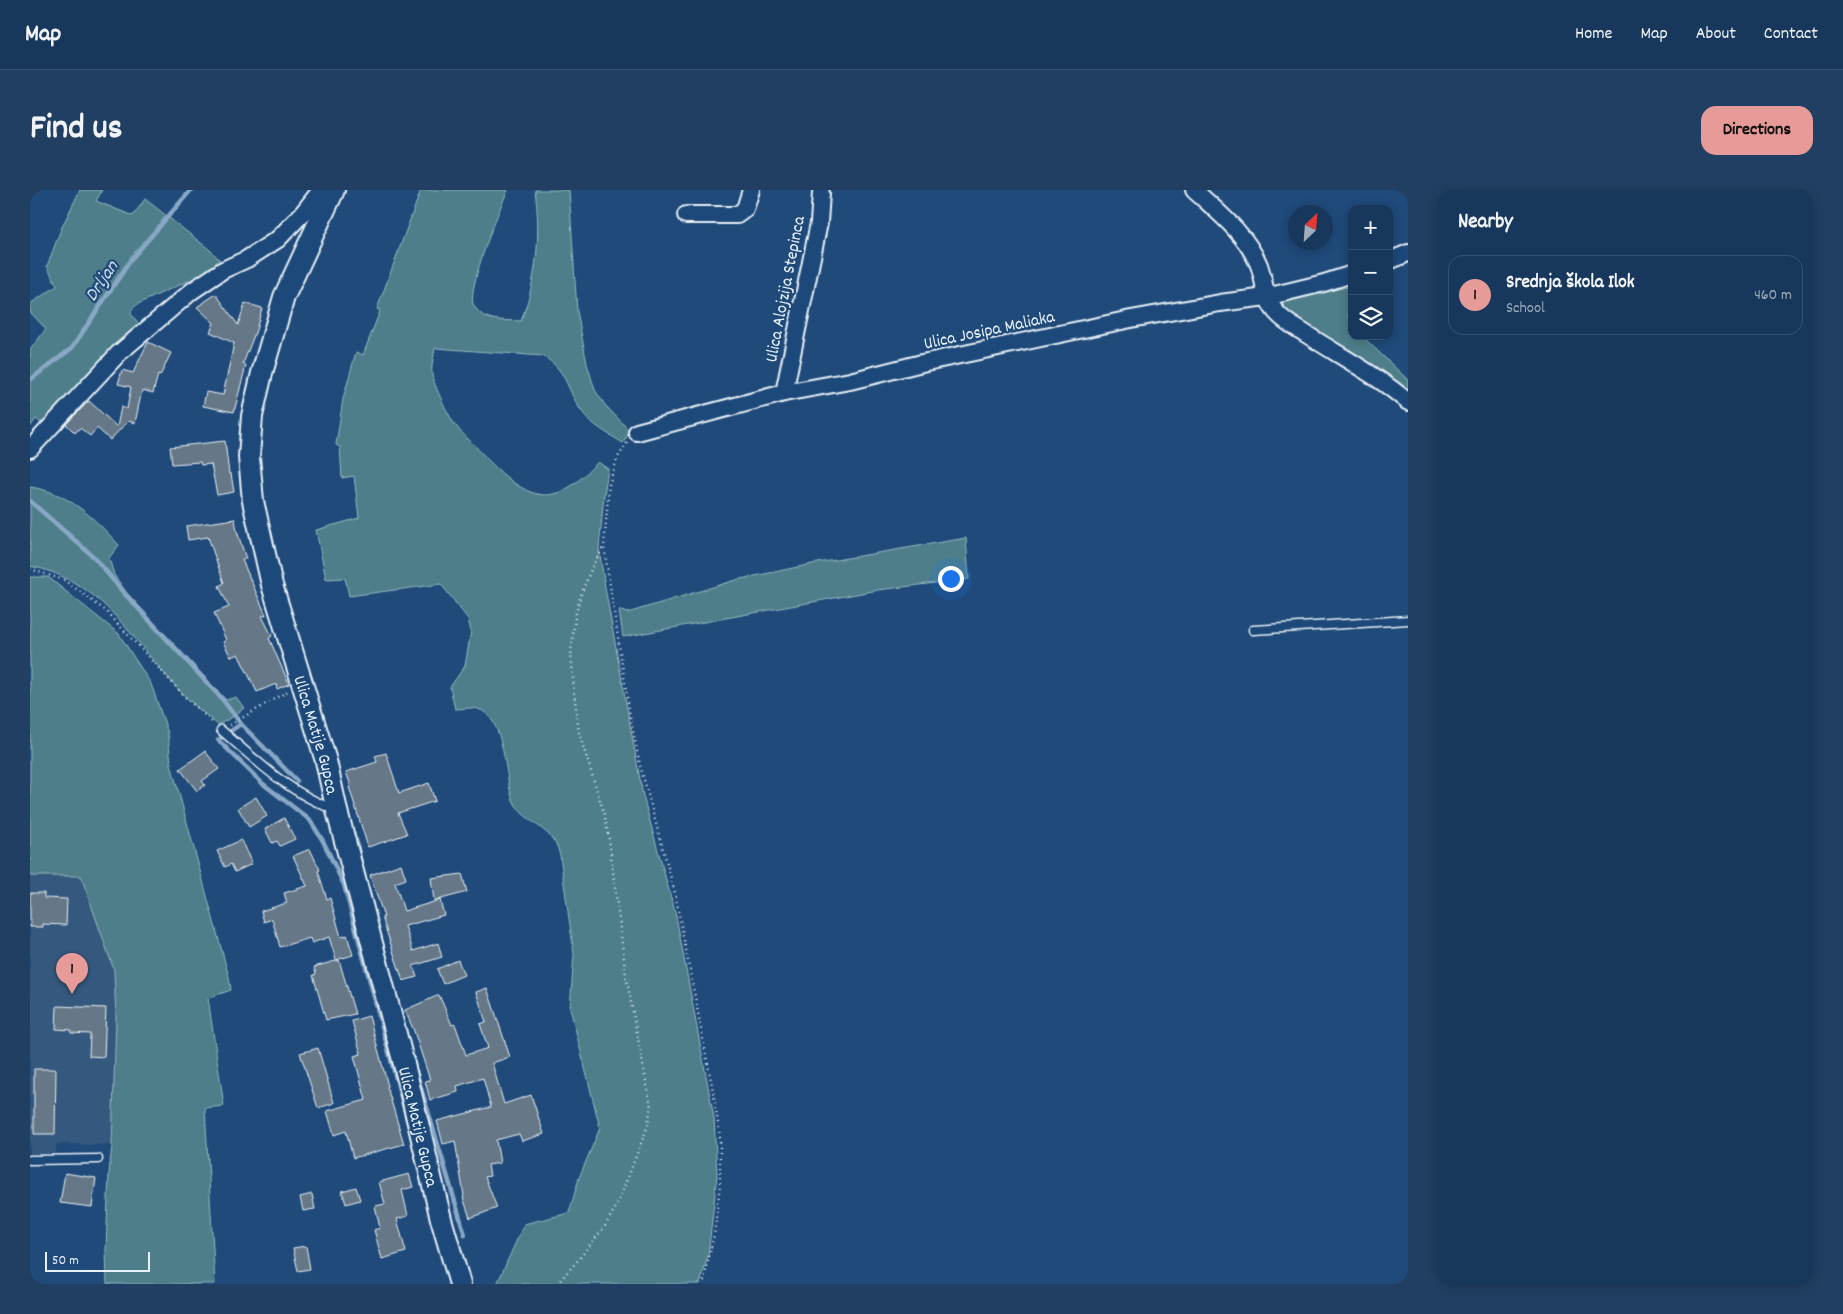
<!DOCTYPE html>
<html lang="en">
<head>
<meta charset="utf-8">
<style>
	body { margin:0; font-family:Dekko,sans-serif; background:#203f62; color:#f1f3f6 }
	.controls { position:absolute; right:15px; top:15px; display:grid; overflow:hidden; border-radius:10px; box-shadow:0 2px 12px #0003 }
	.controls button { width:45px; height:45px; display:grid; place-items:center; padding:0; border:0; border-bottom:1px solid #365272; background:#17385c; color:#f1f3f6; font:25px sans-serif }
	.compass { position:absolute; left:1258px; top:15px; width:45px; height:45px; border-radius:50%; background:#17385c; box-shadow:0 2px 12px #0003; rotate:25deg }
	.scale { position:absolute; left:15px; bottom:12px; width:105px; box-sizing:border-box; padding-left:5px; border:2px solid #e8f1f8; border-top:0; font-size:14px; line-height:18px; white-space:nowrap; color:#e8f1f8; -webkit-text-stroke:4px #1f4a7a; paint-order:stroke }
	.you { position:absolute; left:920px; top:388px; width:18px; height:18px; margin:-12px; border:4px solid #fff; border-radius:50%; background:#1a73e8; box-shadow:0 0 0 8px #1a73e833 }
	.badge { display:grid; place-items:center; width:32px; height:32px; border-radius:50%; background:#e69b98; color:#111; font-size:16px; font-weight:700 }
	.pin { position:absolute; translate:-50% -41px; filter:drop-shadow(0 1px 2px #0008) }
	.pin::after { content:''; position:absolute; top:26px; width:18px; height:15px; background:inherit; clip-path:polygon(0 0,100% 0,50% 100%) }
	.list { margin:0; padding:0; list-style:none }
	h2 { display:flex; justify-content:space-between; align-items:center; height:65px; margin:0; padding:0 20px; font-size:21px }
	h2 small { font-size:16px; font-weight:400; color:#9eacbb }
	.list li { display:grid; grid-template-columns:32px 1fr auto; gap:15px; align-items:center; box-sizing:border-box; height:80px; margin:0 10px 10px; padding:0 10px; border:1px solid #365272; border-radius:15px }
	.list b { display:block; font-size:19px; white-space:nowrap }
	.list p { margin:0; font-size:16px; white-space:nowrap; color:#9eacbb }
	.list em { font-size:16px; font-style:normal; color:#9eacbb }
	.icon { flex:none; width:28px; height:28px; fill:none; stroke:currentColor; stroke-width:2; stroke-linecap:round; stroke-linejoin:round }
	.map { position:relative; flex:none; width:1378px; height:1094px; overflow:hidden; border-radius:15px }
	header { display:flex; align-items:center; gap:30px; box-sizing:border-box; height:70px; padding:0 25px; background:#17385c; border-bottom:1px solid #365272 }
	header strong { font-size:24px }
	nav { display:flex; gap:28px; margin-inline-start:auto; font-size:18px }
	.intro { display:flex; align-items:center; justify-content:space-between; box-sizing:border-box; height:120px; padding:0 30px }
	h1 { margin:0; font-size:35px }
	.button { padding:12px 22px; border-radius:15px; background:#e69b98; color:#111; font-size:18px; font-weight:700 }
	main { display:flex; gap:30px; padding:0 30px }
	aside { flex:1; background:#17385c; border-radius:15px; box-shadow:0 2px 12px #0003 }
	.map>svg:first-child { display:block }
</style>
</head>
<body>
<header>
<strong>Map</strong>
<nav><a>Home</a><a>Map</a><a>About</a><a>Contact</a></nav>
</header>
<div class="intro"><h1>Find us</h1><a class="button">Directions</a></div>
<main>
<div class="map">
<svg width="1378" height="1094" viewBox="0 0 1378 1094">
	<rect width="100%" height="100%" fill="#1f4a7a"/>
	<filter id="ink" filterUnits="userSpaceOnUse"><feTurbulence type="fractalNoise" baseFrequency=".02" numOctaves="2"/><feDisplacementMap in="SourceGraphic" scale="10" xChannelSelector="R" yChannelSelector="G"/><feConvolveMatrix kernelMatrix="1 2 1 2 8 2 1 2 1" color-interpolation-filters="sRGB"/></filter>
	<g filter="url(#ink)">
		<polygon fill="#34587e" points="0,686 51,686 84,780 86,827 82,955 26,954 26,963 0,964"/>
		<g fill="#4d7e89" stroke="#9ab8c0">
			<polygon points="50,0 72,0 66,11 103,26 115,9 180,60 190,70 177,82 108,114 102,119 101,124 110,135 16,237 6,229 0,237 0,160 16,139 0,122 0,114 27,96 17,76 31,39"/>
			<path d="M 391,0 L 478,0 C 469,20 438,95 443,114 C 444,117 448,121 450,123 C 460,132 477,130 491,131 C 507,89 511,45 505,0 L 539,0 L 547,121 L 557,174 L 565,200 L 575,215 L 600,241 L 593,253 C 577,243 561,235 550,219 C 536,198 536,178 512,166 L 405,158 C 404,166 401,176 402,184 C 404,196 419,227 426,236 C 431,243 439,249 445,256 C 461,273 489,305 515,305 C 538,304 552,287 568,272 L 578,279 L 574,305 L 569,359 L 576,403 L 613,606 L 646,726 L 684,928 L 687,985 L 678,1066 L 670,1094 L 467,1094 L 494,1034 L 539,1023 L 549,988 L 570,938 L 540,818 L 544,764 L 530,665 C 528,660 527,654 524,651 C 513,635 491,629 483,610 C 474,588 476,527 448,519 C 442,517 432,519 425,519 L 420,497 L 435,476 L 441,441 L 438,429 L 411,394 L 319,406 L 315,388 L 296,389 L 286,340 L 329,328 L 324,286 L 312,288 L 310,257 L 306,255 L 313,209 L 326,162 L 333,165 L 350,121 L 347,119 Z"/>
			<polygon points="1322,96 1322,118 1318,125 1322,133 1322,146 1332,146 1378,190 1378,206 1252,122 1253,111"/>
			<path d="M 0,297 C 38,302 63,327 89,355 L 79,368 L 84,385 L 97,403 L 196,510 L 206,507 L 214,518 L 204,526 L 188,535 C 171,521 154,507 140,490 C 97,442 69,390 0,376 Z"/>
			<polygon points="936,348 939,389 848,400 593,447 589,420 597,423 604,421 706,390 782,374"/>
			<polygon points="0,387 18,387 89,444 121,494 138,543 141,574 199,787 201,800 178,808 194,916 175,918 185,1094 77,1094 76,1060 79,983 82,955 86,827 84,780 51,686 0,686"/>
		</g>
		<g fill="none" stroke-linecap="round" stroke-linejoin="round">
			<g stroke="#89a8c6" stroke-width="4.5">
				<polyline points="0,190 42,158 102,68 161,0"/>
				<polyline points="0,311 65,368 93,402 192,509 211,534 267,591"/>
				<polyline points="199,542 211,534"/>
				<polyline points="191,548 188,550 232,593 280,630 293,651 314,695 379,937"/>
				<polyline points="321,648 326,650 332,678"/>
				<polyline points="386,881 435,1045"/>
			</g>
		</g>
		<g fill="#667887" stroke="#e8f1f8">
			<polygon points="186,104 208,135 215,113 232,118 226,140 213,174 216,175 204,222 173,216 176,202 193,205 204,153 180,142 184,133 167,117"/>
			<polygon points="118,152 141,163 130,186 128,185 123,203 112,200 105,233 98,231 80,250 67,238 60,246 50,238 45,243 36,234 59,211 87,237 91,217 97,219 101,197 88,194 92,180 103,183"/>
			<polygon points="195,251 199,284 201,284 204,302 187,305 181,274 171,275 170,272 142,274 140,257"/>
			<polygon points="205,329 207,341 216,369 212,370 236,425 232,426 242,446 239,448 259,494 247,499 246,494 227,502 208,464 201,467 193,452 196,450 184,423 199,417 189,396 194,393 178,347 158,350 156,336"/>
			<polygon points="175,561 189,579 172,591 175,595 167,601 150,579"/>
			<polygon points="356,563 369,603 399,593 405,611 368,623 377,644 338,657 319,597 321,596 316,582 347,572 345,566"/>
			<polygon points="226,607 237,626 219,637 208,618"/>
			<polygon points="254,628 265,649 250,656 247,651 242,653 235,639"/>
			<polygon points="211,650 222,674 205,682 201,674 195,677 187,661"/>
			<polygon points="280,659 290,680 288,681 297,709 300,708 311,747 317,745 323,765 306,770 299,747 282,753 280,748 250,757 242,729 234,732 231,721 257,713 254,703 277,696 263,666"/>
			<polygon points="371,674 376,689 365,693 374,721 410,710 414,725 375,736 383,761 408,753 412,767 383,776 387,787 373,791 357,743 352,727 354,727 340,685"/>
			<polygon points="432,684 437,702 404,711 401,688"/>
			<polygon points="0,703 14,703 14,708 37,709 36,735 13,734 13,737 0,737"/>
			<polygon points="309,770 325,824 296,830 283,785 286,784 284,777"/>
			<polygon points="428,770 434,785 413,794 407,779"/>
			<polygon points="457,798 480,867 462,873 474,914 501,905 514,944 492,951 489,944 466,950 470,973 458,975 460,986 455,987 467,1018 440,1028 433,1007 434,1006 425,951 413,954 407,931 461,917 453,888 427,896 428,902 400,910 395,891 400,890 384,841 375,820 409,805 422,835 425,834 436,865 458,858 450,834 456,832 446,802"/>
			<polygon points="27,816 76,818 74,867 59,866 60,844 41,843 41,840 26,839"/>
			<polygon points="339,826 358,896 357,897 374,954 323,968 316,941 304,945 297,921 336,910 324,866 331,864 322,831"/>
			<polygon points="288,858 304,913 288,918 270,863"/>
			<polygon points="4,879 26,879 25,944 4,944"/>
			<polygon points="35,983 66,988 62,1017 30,1013"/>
			<polygon points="379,984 383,997 372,1000 378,1026 367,1029 376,1062 352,1069 344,1040 350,1038 345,1016 355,1014 349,992"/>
			<polygon points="326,997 330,1010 316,1014 312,1001"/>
			<polygon points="282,1004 285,1019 273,1021 270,1007"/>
			<polygon points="276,1056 280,1079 268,1081 263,1058"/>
		</g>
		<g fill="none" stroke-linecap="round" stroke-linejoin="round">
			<g stroke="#e8f1f8" stroke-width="11">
				<g id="service">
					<polyline points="1223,440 1378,430"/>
					<path d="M 191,540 C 229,573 258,602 305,620"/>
					<polyline points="0,970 68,969"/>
				</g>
			</g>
			<g stroke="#e8f1f8" stroke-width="20">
				<g id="minor">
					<path d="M 1164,0 C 1188,22 1216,44 1229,75 C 1235,92 1234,110 1248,124 C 1255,132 1267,138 1276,144 C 1310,166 1347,185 1378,212"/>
					<polyline points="656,25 707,25 715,19 721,0"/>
					<polyline points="1359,71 1378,63"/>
					<polyline points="754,203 789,33 791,3"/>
					<polyline points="607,242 754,203 820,191 892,173 1101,129 1190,113 1236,107 1294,93 1322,84"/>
					<polyline points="0,259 89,163 162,101 193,80 217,69 248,49 273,23 291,0"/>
				</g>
			</g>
			<g stroke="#e8f1f8" stroke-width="24">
				<g id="tertiary">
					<path id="s1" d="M 304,0 L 254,107 L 232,183 L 222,226 L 219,267 L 223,311 L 242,395 L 296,571 L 307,621 L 374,874 L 411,1029 L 430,1094"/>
				</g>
			</g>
			<g stroke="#e8f1f8" stroke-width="2.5" stroke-dasharray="1 4" stroke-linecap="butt">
				<polyline points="597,253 587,269 579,295 574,356 600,526 610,575 645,703 683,901 690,946 690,995 684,1045 673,1094"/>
				<polyline points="0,379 34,390 76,421 158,510 184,534"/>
				<polyline points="200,535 258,501"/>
				<polyline points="527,1094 549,1069 575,1036 587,1015 617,938 621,917 596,786 579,649 574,623 549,543 544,502 541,461 545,427 550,407 562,377 573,358"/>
			</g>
			<use href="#service" stroke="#1f4a7a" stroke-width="8"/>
			<use href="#minor" stroke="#1f4a7a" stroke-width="16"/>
			<use href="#tertiary" stroke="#1f4a7a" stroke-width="20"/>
		</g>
	</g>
	<g text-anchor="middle" stroke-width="4.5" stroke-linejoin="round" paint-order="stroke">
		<g font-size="18" fill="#e8f1f8" stroke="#1f4a7a">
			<text transform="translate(754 99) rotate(-79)" y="6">Ulica Alojzija Stepinca</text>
			<text transform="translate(959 139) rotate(-12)" y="6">Ulica Josipa Maliaka</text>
			<text dy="6" stroke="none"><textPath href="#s1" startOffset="569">Ulica Matije Gupca</textPath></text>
			<text dy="6" stroke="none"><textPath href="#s1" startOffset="974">Ulica Matije Gupca</textPath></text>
		</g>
		<g font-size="19" font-style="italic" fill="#d0dfec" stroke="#1f4a7a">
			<text transform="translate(70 90) rotate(-56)" y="7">Drljan</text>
		</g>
	</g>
</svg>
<div class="controls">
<button>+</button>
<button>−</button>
<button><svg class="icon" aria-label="layers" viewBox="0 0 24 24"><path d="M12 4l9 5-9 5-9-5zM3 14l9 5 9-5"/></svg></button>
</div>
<svg class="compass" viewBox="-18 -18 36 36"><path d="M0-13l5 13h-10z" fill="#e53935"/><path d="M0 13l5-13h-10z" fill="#9eacbb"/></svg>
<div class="scale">50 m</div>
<div class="you"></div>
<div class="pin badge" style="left:42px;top:804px">1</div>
</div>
<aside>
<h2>Nearby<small></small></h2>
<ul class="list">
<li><span class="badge">1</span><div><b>Srednja škola Ilok</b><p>School</p></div><em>460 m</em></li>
</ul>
</aside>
</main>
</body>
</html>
